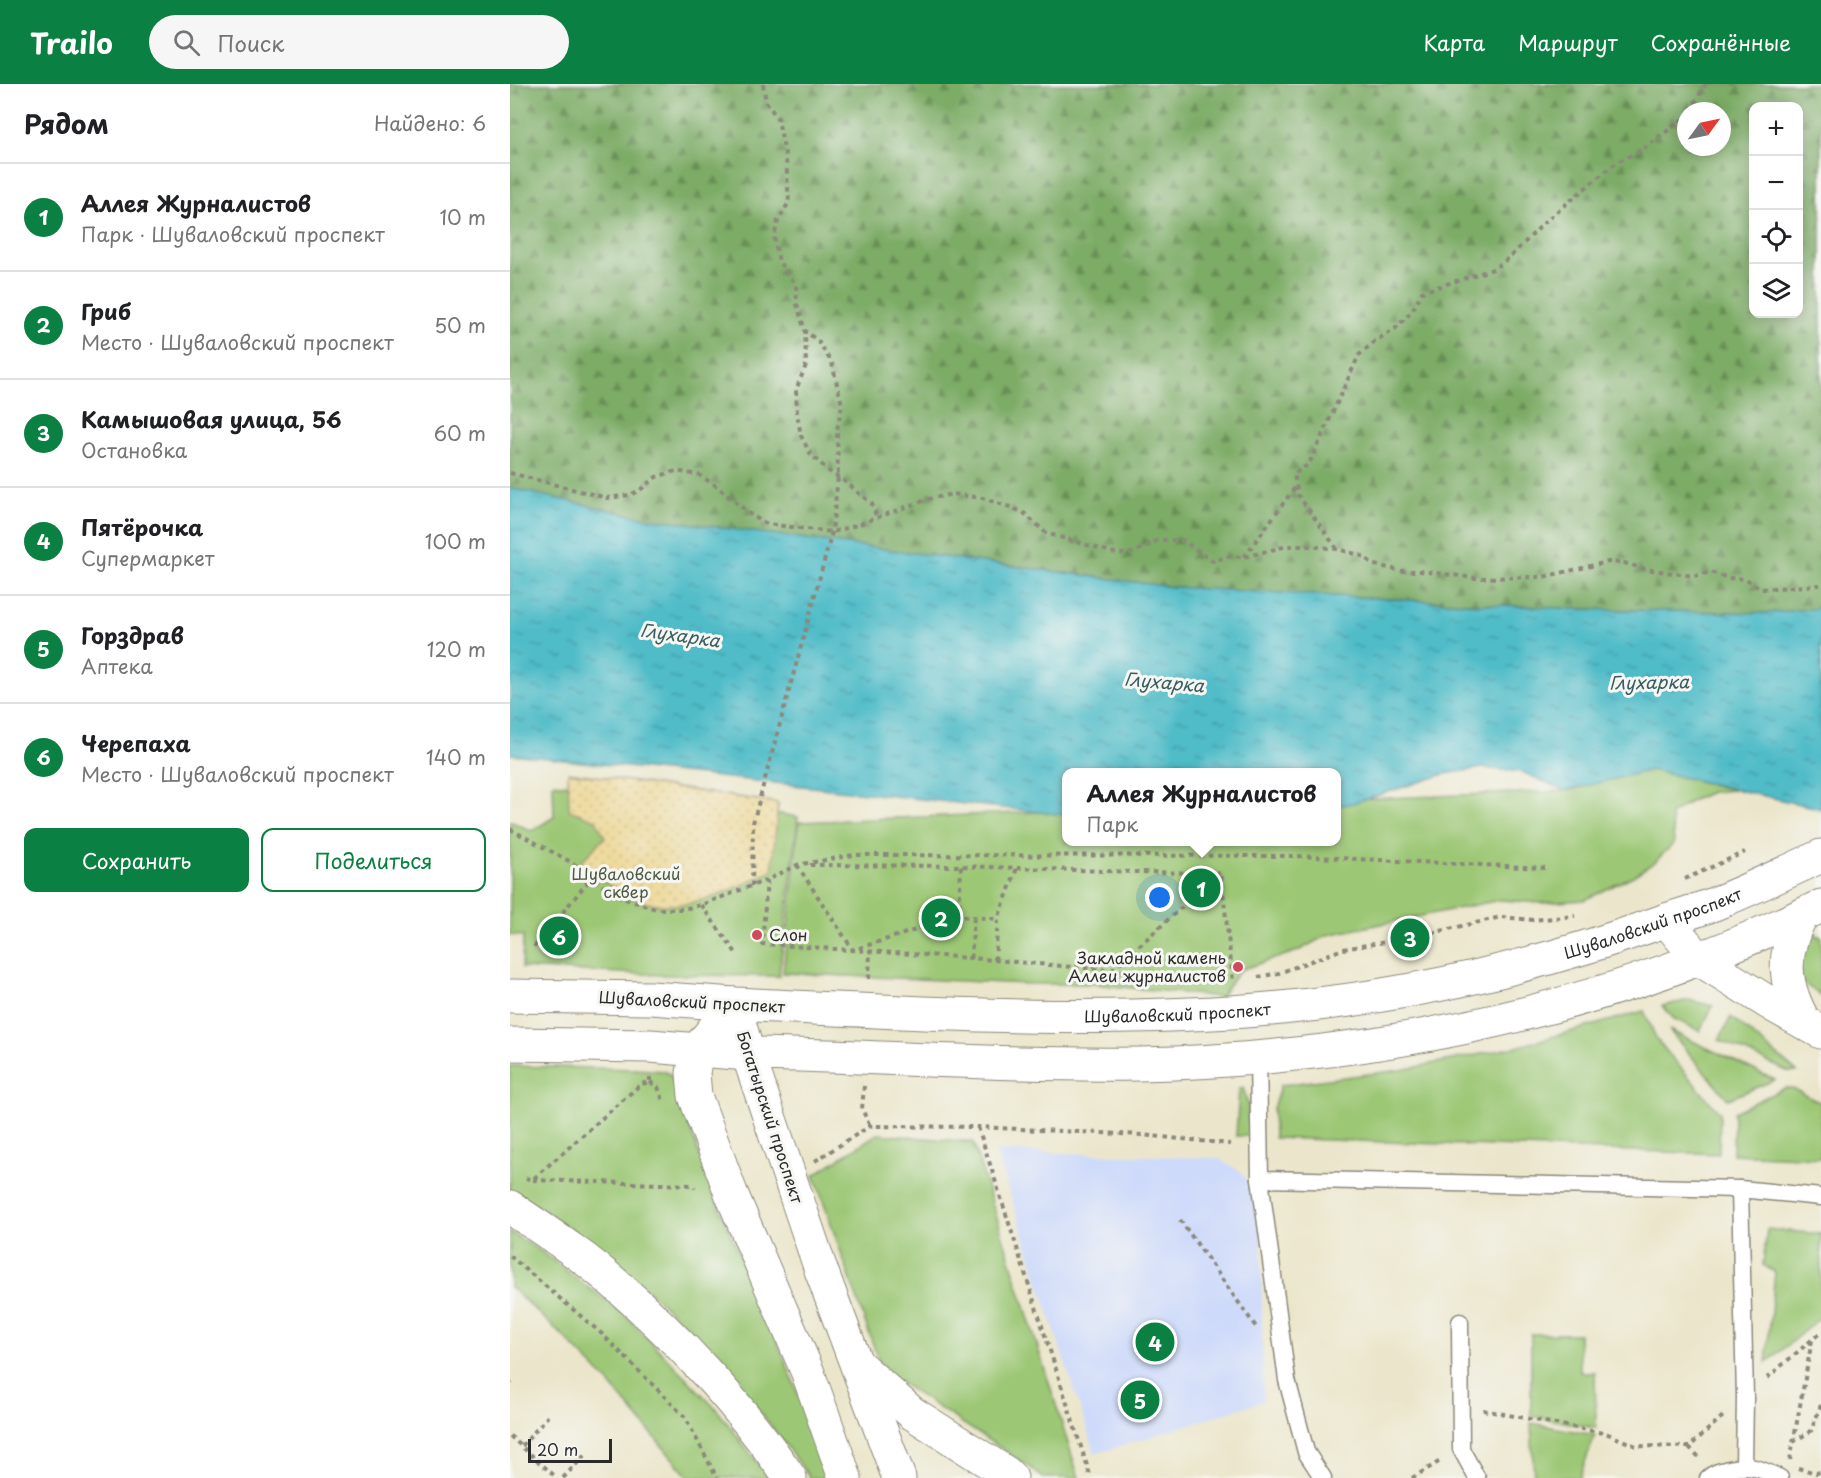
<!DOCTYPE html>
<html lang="ru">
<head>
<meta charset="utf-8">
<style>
	body { margin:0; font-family:"Playpen Sans",sans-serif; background:#f6f6f6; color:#202124 }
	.controls { position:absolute; right:18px; top:18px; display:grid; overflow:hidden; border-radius:12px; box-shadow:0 3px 15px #0003 }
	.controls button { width:54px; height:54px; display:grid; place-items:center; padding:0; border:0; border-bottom:2px solid #e0e0e0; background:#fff; color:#202124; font:30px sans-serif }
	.compass { position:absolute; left:1167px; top:18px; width:54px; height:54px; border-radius:50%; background:#fff; box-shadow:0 3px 15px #0003; rotate:57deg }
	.scale { position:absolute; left:18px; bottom:15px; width:84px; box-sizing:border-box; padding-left:6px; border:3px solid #2b2b2b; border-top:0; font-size:16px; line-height:21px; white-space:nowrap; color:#2b2b2b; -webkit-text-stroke:4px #f6f6f2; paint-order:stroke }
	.you { position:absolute; left:650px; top:814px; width:21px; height:21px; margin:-15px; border:4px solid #fff; border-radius:50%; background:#1a73e8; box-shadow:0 0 0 9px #1a73e833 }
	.badge { display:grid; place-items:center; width:39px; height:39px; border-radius:50%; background:#0b8043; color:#fff; font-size:20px; font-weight:700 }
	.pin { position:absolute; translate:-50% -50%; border:3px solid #fff; box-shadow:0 2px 6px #0006 }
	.popup { position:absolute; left:552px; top:684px; width:279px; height:78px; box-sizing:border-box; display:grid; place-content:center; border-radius:12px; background:#fff; filter:drop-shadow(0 2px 4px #0005); font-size:20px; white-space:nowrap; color:#757577 }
	.popup b { font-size:22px; color:#202124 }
	.popup::after { content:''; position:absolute; left:50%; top:100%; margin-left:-12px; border:12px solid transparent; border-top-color:#fff }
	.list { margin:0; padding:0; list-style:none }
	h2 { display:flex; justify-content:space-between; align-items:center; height:78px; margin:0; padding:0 24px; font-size:26px }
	h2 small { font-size:20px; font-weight:400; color:#757577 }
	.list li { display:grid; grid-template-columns:39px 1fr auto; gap:18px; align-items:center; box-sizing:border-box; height:108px; padding:0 24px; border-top:2px solid #e0e0e0 }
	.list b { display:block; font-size:22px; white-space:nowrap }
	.list p { margin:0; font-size:20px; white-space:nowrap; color:#757577 }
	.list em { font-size:20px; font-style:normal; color:#757577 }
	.actions { display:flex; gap:12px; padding:18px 24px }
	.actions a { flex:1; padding:14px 0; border:2px solid #0b8043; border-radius:12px; text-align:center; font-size:21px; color:#0b8043 }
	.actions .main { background:#0b8043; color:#fff }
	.icon { flex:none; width:33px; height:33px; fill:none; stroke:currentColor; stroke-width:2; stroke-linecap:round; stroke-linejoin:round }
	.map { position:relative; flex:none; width:1311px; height:1394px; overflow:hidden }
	header { display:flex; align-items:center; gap:36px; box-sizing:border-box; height:84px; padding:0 30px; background:#0b8043; color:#fff }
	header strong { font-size:28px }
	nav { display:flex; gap:33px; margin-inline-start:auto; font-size:21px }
	.search { width:420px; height:54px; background:#f6f6f6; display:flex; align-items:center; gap:15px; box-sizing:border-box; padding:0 21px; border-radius:33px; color:#757577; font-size:22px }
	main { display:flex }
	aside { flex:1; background:#fff }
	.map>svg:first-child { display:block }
</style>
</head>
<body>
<header>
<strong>Trailo</strong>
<div class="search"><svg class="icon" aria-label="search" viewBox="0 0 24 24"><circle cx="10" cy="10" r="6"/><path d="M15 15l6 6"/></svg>Поиск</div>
<nav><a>Карта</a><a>Маршрут</a><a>Сохранённые</a></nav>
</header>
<main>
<aside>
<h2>Рядом<small>Найдено: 6</small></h2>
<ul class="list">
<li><span class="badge">1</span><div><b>Аллея Журналистов</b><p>Парк · Шуваловский проспект</p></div><em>10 m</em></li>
<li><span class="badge">2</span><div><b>Гриб</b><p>Место · Шуваловский проспект</p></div><em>50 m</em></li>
<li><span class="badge">3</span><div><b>Камышовая улица, 56</b><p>Остановка</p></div><em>60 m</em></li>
<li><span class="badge">4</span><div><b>Пятёрочка</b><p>Супермаркет</p></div><em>100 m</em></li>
<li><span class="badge">5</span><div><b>Горздрав</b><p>Аптека</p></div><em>120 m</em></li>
<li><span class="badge">6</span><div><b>Черепаха</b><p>Место · Шуваловский проспект</p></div><em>140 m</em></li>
</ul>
<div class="actions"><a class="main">Сохранить</a><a>Поделиться</a></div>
</aside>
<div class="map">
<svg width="1311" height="1394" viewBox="0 0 1311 1394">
	<defs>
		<pattern id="forest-firs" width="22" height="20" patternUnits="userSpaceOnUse" patternTransform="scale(1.5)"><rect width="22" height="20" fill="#7dac66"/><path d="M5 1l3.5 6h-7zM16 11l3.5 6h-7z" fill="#678c54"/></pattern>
		<pattern id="sand-dots" width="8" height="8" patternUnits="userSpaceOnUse" patternTransform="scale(1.5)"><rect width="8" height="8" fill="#eeda9e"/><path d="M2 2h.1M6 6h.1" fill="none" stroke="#cb8" stroke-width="1.8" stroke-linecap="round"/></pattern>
		<pattern id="water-ripples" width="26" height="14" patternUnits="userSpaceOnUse" patternTransform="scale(1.5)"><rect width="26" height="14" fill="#4fbcc8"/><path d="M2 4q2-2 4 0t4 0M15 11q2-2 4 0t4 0" fill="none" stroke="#4299a3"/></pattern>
	</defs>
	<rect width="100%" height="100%" fill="#f6f6f2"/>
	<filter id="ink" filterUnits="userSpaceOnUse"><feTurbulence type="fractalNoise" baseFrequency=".0167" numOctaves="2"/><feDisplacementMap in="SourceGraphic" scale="12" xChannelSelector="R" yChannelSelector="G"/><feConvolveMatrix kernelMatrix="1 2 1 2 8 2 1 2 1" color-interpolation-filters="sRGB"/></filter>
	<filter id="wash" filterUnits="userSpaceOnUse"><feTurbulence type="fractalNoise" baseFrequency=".008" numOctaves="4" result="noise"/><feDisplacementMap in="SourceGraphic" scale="24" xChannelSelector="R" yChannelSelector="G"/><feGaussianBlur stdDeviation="1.35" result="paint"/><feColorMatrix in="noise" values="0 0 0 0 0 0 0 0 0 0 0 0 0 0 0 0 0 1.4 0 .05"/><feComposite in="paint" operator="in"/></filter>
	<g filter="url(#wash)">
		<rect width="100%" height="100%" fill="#ebe6cb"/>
		<polygon fill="#cedafa" points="486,1067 708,1074 730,1087 745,1108 751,1129 753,1317 585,1370"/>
		<g fill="#9cc774" stroke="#647950" stroke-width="1.5">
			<polygon points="1141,686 1224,706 1201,708 1183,716 1161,730 1164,759 1145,778 1123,792 1075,816 1032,819 990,816 817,851 788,867 730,886 710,913 584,900 518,900 273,889 289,738 556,727 556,758 826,758 826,716 1055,707"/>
			<polygon points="43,699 209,719 288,733 269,892 153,891 12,884 13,852 0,851 0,737 22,747 44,733"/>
			<polygon points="1305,848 1308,853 1311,852 1311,912 1292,898 1286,885 1297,853"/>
			<polygon points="1179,916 1203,922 1190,947 1164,935 1152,922"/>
			<polygon points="1134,927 1147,956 1207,1026 1210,1028 1209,1070 764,1054 763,1024 771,1001 891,986 1006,963"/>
			<polygon points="1221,933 1287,988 1279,988 1209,956"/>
			<polygon points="1159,946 1265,996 1218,1015"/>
			<path d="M 0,982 L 126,985 L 154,987 L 161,991 L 204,1111 L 274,1274 L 321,1394 L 300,1394 C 260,1339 218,1284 169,1236 C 118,1185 60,1143 0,1105 Z"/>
			<polygon points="733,1004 738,1020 740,1052 726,1052 729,1005"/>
			<polygon points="1275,1004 1282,1004 1311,1019 1311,1074 1223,1070 1224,1028"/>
			<polygon points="367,1050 463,1058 569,1394 533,1394 520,1383 386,1296 373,1284 367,1272 304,1091"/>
			<polygon points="1257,1145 1311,1150 1311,1233 1256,1279 1265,1188 1253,1181"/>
			<polygon points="0,1148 32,1168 117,1233 208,1327 259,1394 179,1394 100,1300 50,1249 0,1203"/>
			<polygon points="1021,1250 1069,1250 1070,1288 1085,1288 1086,1344 1021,1332"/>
			<polygon points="1021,1339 1085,1351 1069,1394 1024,1394"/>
		</g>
		<path fill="url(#forest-firs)" stroke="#546c48" stroke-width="1.5" fill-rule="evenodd" d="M 0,0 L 1311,0 L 1311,524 L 1257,529 L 1065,525 L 662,503 L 130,433 L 0,404 ZM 1244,22 L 1288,22 L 1288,230 L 1244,230 ZM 1176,27 L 1212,27 L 1212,63 L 1176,63 Z"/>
		<path fill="url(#sand-dots)" stroke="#8c8264" stroke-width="1.5" d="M 58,688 L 268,719 L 262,787 C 217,808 164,837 116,811 C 99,802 84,791 68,781 L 95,753 L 86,736 L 59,726 Z"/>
		<polygon fill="url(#water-ripples)" stroke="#3d747a" stroke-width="1.5" points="0,404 130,433 662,503 1065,525 1257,529 1311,524 1311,725 1141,686 1055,707 1012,688 973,684 935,690 843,719 826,722 826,688 556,688 556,731 0,670"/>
	</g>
	<g filter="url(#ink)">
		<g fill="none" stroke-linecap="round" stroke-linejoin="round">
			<g stroke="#8b887b" stroke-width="19">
				<g id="service">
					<polyline points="748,973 750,1095"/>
					<polyline points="1230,1105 1235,1313 1234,1382"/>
					<polyline points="950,1238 951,1365 967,1394"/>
					<polyline points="813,1394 796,1368 777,1296 750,1095 1230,1105 1311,1113"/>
					<path d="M 1198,1394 C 1205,1388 1211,1387 1219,1385 C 1241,1380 1251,1385 1270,1394"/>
				</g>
			</g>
			<g stroke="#8b887b" stroke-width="35">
				<polyline id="minor" points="348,1281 402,1329 496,1389 501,1394"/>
			</g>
			<g stroke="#8b887b" stroke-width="35">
				<g id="tertiary">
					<path d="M 1291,832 C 1271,871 1273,901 1295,939"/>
					<polyline points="1156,836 1189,875 1264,922 1311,948"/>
					<polyline points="0,912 141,914 224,920 238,970 140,962 0,960"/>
					<path d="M 0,1123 C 35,1147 71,1170 103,1198 C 168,1254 232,1323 280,1394"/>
				</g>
			</g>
			<g stroke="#8b887b" stroke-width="35">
				<g id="secondary">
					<path id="s1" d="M 335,1394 L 298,1289 L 221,1109 L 185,1012 L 183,989 L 187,966 L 224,920 C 406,929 589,941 771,924 C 900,912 1029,882 1151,838 C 1170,831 1190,826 1209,818 C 1243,804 1277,788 1311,772"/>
					<path d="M 389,1394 L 311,1186 L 238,970 C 368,972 499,982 629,980 C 868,975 1095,927 1311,822"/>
				</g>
			</g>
			<g stroke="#8b887b" stroke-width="4" stroke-dasharray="4.5 4.5" stroke-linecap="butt">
				<polyline points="253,0 256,18 268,35 276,75 279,118 268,137 264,153 269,178 286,201 287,220 295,247 296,281 286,306 287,329 291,352 301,371 320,388 333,396 362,420 367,434"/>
				<polyline points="1180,27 1196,0"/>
				<polyline points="0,389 97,414 120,411 130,406 146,393 166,387 189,391 208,403 242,432 257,440 322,448 347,441 418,415 443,410 472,414 503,424 514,429 536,449 608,470 623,469 648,456 672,456 703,477 720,472 734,473 777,462 799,462 828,465 852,472 865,481 893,487 910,487 966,494 1033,493 1098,478 1114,479 1135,485 1184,492 1201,488 1218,494 1236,495 1251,505 1311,501"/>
				<polyline points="827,465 788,411 784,390 799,380 849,271 865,257 885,245 902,227 912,208 983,185 1000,173 1038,135 1107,78 1132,66 1176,33"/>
				<polyline points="734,473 786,402"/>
				<polyline points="0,745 61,778 98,806 115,815 146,825 173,825 191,821 257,796 287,781 344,771 785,772 1035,784"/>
				<polyline points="287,781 343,866 449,832"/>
				<polyline points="300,781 451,782 625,788 711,789 723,897"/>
				<polyline points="451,782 449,832 488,835"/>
				<polyline points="1175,795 1235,768"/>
				<polyline points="257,796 252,860 461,874 710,896"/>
				<polyline points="242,802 243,739 322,448 328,393 327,346 332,321 322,279 308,257 295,247"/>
				<polyline points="191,821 226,869"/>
				<polyline points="24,863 81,794"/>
				<polyline points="461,874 464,833"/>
				<polyline points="485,876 488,835 507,784"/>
				<polyline points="602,886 710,789"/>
				<polyline points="748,893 769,889 833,865 900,854 991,833 1023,836 1065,832"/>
				<polyline points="359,895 360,867"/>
				<polyline points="140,998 148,1003 153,1016"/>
				<polyline points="354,1002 352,1025 360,1042"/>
				<polyline points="468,1043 581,1394"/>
				<polyline points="305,1077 360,1042 468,1043 632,1051 720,1060"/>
				<polyline points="16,1094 22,1096 131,1000 140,998 140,993"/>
				<polyline points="23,1096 182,1101 185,1104"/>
				<polyline points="670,1136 746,1243"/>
				<polyline points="0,1172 92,1250 175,1333 207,1394"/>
				<polyline points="1257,1294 1311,1248"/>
				<polyline points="0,1299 2,1298"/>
				<polyline points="973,1326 1098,1350 1126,1362 1179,1363 1213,1332"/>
				<polyline points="0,1352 47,1394"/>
				<polyline points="1283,1358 1301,1347 1311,1321"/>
				<polyline points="12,1362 38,1332"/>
				<polyline points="1179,1363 1189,1373"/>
				<polyline points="1280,1376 1302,1256"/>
				<polyline points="1288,1384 1306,1389 1311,1388"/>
				<polyline points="53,1394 76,1370"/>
				<polyline points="902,1394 932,1376"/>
			</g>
			<use href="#service" stroke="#fff" stroke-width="16"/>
			<use href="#minor" stroke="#fff" stroke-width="33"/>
			<use href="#tertiary" stroke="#fff" stroke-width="33"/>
			<use href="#secondary" stroke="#fff" stroke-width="33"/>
		</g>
	</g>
	<g fill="#d1495b" stroke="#f6f6f2" stroke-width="2">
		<circle cx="247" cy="851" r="6"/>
		<circle cx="728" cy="883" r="6"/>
	</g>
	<g text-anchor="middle" stroke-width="6" stroke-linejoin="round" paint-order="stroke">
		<g font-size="16" fill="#4d5a41" stroke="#f6f6f2">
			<text x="116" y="796">Шуваловский<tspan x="116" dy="18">сквер</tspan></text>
		</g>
		<g font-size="16" fill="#2b2b2b" stroke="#f6f6f2">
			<text dy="6" stroke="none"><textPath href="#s1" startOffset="1446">Шуваловский проспект</textPath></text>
			<text transform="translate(182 918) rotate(3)" y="6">Шуваловский проспект</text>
			<text dy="6" stroke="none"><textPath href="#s1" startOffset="960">Шуваловский проспект</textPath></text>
			<text transform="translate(260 1033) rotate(72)" y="6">Богатырский проспект</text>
		</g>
		<g font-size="16" fill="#2b2b2b" stroke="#f6f6f2" text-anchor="start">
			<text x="259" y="857">Слон</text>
			<text x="716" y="880" text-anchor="end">Закладной камень<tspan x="716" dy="18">Аллеи журналистов</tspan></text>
		</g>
		<g font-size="18" font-style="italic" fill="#385e62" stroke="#f6f6f2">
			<text transform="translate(170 552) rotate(8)" y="6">Глухарка</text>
			<text transform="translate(654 599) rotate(5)" y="6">Глухарка</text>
			<text transform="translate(1139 599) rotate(-1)" y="6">Глухарка</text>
		</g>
	</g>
</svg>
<div class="controls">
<button>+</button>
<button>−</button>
<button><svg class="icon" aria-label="locate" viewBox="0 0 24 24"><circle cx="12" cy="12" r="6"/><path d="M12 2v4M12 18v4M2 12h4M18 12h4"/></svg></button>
<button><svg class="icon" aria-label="layers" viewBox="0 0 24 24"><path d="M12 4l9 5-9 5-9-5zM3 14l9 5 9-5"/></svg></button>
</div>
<svg class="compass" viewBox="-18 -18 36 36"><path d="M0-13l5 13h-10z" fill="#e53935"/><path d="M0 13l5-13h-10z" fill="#757577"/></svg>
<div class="scale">20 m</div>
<div class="you"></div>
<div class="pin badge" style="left:691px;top:804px">1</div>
<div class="popup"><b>Аллея Журналистов</b>Парк</div>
<div class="pin badge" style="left:431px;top:834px">2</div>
<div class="pin badge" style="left:900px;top:854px">3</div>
<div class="pin badge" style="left:645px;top:1258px">4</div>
<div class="pin badge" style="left:630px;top:1316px">5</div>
<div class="pin badge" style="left:49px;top:852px">6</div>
</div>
</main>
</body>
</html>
